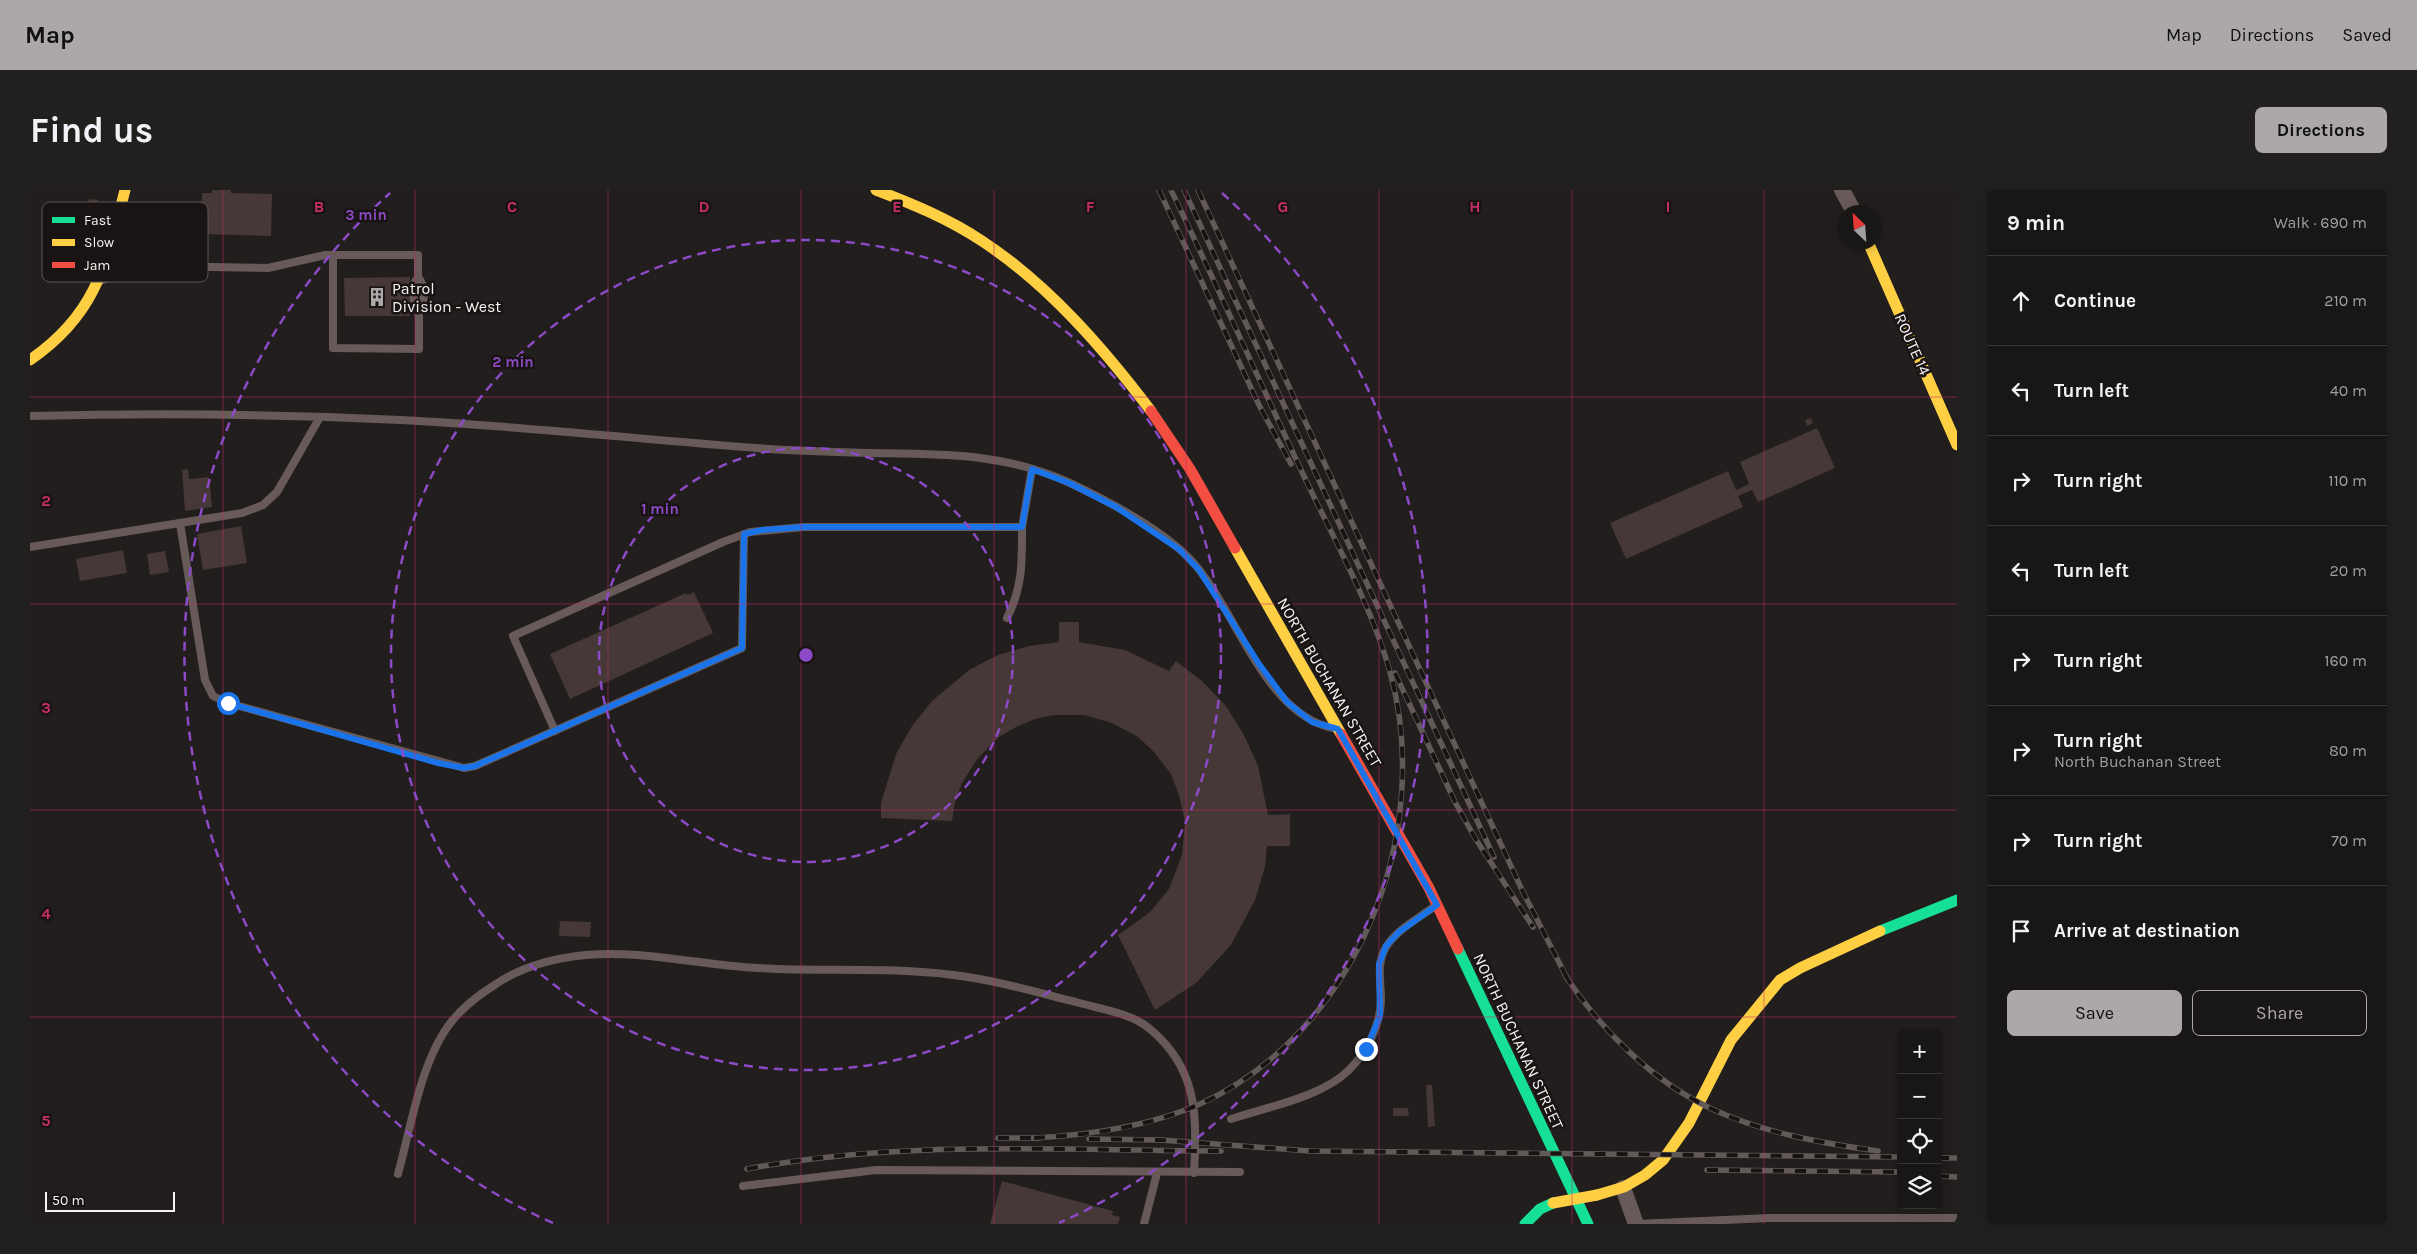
<!DOCTYPE html>
<html lang="en">
<head>
<meta charset="utf-8">
<style>
	body { margin:0; font-family:Karla,sans-serif; background:#221f1f; color:#f1f3f6 }
	.controls { position:absolute; right:15px; bottom:15px; display:grid; overflow:hidden; border-radius:8px; box-shadow:0 2px 8px #0003 }
	.controls button { width:45px; height:45px; display:grid; place-items:center; padding:0; border:0; border-bottom:1px solid #373535; background:#191616; color:#f1f3f6; font:25px sans-serif }
	.compass { position:absolute; left:1807px; top:15px; width:45px; height:45px; border-radius:50%; background:#191616; box-shadow:0 2px 8px #0003; rotate:335deg }
	.scale { position:absolute; left:15px; bottom:12px; width:130px; box-sizing:border-box; padding-left:5px; border:2px solid #f6f2f1; border-top:0; font-size:14px; line-height:18px; white-space:nowrap; color:#f6f2f1; -webkit-text-stroke:4px #191413; paint-order:stroke }
	.stop { position:absolute; width:15px; height:15px; margin:-11px; border:4px solid #1a73e8; border-radius:50%; background:#fff }
	.stop.end { background:#1a73e8; border-color:#fff; box-shadow:0 1px 5px #0008 }
	.list { margin:0; padding:0; list-style:none }
	h2 { display:flex; justify-content:space-between; align-items:center; height:65px; margin:0; padding:0 20px; font-size:21px }
	h2 small { font-size:16px; font-weight:400; color:#9f9fa1 }
	.list li { display:grid; grid-template-columns:32px 1fr auto; gap:15px; align-items:center; box-sizing:border-box; height:90px; padding:0 20px; border-top:1px solid #373535 }
	.list b { display:block; font-size:19px; white-space:nowrap }
	.list p { margin:0; font-size:16px; white-space:nowrap; color:#9f9fa1 }
	.list em { font-size:16px; font-style:normal; color:#9f9fa1 }
	.actions { display:flex; gap:10px; padding:15px 20px }
	.actions a { flex:1; padding:11px 0; border:1px solid #aba8a7; border-radius:8px; text-align:center; font-size:18px; color:#aba8a7 }
	.actions .main { background:#aba8a7; color:#111 }
	.icon { flex:none; width:28px; height:28px; fill:none; stroke:currentColor; stroke-width:2; stroke-linecap:round; stroke-linejoin:round }
	.map { position:relative; flex:none; width:1927px; height:1034px; overflow:hidden; border-radius:8px }
	header { display:flex; align-items:center; gap:30px; box-sizing:border-box; height:70px; padding:0 25px; background:#aba8a7; color:#111 }
	header strong { font-size:24px }
	nav { display:flex; gap:28px; margin-inline-start:auto; font-size:18px }
	.intro { display:flex; align-items:center; justify-content:space-between; box-sizing:border-box; height:120px; padding:0 30px }
	h1 { margin:0; font-size:35px }
	.button { padding:12px 22px; border-radius:8px; background:#aba8a7; color:#111; font-size:18px; font-weight:700 }
	main { display:flex; gap:30px; padding:0 30px }
	aside { flex:1; background:#191616; border-radius:8px; box-shadow:0 2px 8px #0003 }
	.map>svg:first-child { display:block }
</style>
</head>
<body>
<header>
<strong>Map</strong>
<nav><a>Map</a><a>Directions</a><a>Saved</a></nav>
</header>
<div class="intro"><h1>Find us</h1><a class="button">Directions</a></div>
<main>
<div class="map">
<svg width="1927" height="1034" viewBox="0 0 1927 1034">
	<rect width="100%" height="100%" fill="#211e1d"/>
	<g fill="#453836">
		<polygon points="182,0 201,0 201,3 242,4 241,46 171,44 172,3 182,3"/>
		<polygon points="59,9 68,10 59,57 50,56"/>
		<polygon points="380,87 380,126 315,126 314,88"/>
		<polygon points="1781,228 1783,233 1777,236 1775,230"/>
		<polygon points="1787,238 1805,278 1728,312 1722,300 1708,306 1713,317 1596,369 1580,333 1698,281 1706,300 1719,294 1710,272"/>
		<polygon points="158,279 159,289 179,287 182,317 155,321 152,280"/>
		<polygon points="211,336 217,373 173,380 167,344"/>
		<polygon points="93,360 97,383 50,391 46,369"/>
		<polygon points="135,361 139,382 120,385 117,364"/>
		<polygon points="664,402 683,443 540,509 520,464 656,403 657,405"/>
		<polygon points="1029,432 1049,432 1049,452 1095,460 1139,481 1146,471 1172,491 1196,516 1214,545 1228,576 1238,625 1260,624 1260,656 1237,656 1235,677 1225,710 1201,755 1166,793 1125,820 1088,745 1120,722 1139,699 1152,665 1155,632 1149,605 1141,584 1123,561 1108,547 1082,533 1054,525 1024,525 1005,529 986,537 969,547 948,568 932,593 925,612 922,631 851,628 851,613 866,564 882,536 902,511 939,480 968,465 999,456 1029,452"/>
		<polygon points="530,731 561,732 560,747 529,746"/>
		<polygon points="1396,895 1402,895 1405,936 1398,937"/>
		<polygon points="1363,918 1378,918 1379,926 1363,926"/>
		<polygon points="972,991 1083,1021 1082,1025 1090,1027 1088,1034 960,1034"/>
	</g>
	<g fill="none" stroke-linecap="round" stroke-linejoin="round">
		<g stroke="#685a58" stroke-width="8">
			<polyline points="122,76 238,78 295,65 388,65 388,87 383,95 384,111 389,120 389,159 303,158 303,65"/>
			<path d="M 388,87 C 395,95 396,112 389,120"/>
			<polyline points="73,90 122,76 91,34"/>
			<path d="M 0,226 C 123,223 247,224 370,230 C 493,236 616,250 739,259 C 772,261 805,262 838,263 C 911,264 972,262 1040,293 C 1078,311 1131,339 1160,369 C 1205,416 1234,525 1303,538"/>
			<polyline points="150,333 175,490 183,506 198,513 434,578 445,576 712,458 714,344"/>
			<polyline points="0,357 212,323 233,315 247,302 290,227"/>
			<path d="M 977,428 C 993,396 992,372 992,337"/>
			<polyline points="525,541 483,446 693,352 720,342 774,337 992,337 1002,279"/>
			<path d="M 1201,929 C 1237,917 1292,907 1319,880 C 1337,862 1351,834 1351,809 C 1351,790 1346,774 1356,757 C 1366,740 1389,728 1405,716"/>
			<path d="M 368,984 C 381,937 391,869 422,831 C 434,816 450,804 466,794 C 493,776 524,768 556,765 C 607,760 661,773 713,777 C 783,783 854,776 923,785 C 965,790 1006,802 1046,812 C 1070,819 1102,823 1120,839 C 1168,879 1167,926 1164,983"/>
			<polyline points="713,996 846,980 1210,982"/>
			<polyline points="1114,1034 1127,983"/>
			<polyline points="1606,1034 1739,1028 1927,1028"/>
		</g>
		<g stroke="#685a58" stroke-width="16">
			<polyline points="1812,0 1824,22"/>
			<polyline points="1593,998 1606,1034"/>
		</g>
		<g stroke="#16e098" stroke-width="11">
			<polyline points="1850,741 1927,710"/>
			<polyline points="1428,759 1558,1034"/>
			<polyline points="1495,1034 1510,1019 1523,1013"/>
		</g>
		<g stroke="#ffcf43" stroke-width="11">
			<path d="M 846,0 C 883,14 919,29 952,51 C 1019,95 1074,159 1121,221"/>
			<polyline points="1838,52 1927,255"/>
			<path d="M 0,170 C 67,124 76,74 95,0"/>
			<polyline points="1205,358 1311,544"/>
			<polyline points="1567,1005 1594,997 1615,985 1633,970 1659,933 1701,850 1750,790 1770,778 1850,741"/>
		</g>
		<g stroke="#f24e42" stroke-width="11">
			<polyline points="1121,221 1160,279 1205,358"/>
			<polyline points="1311,544 1399,698 1428,759"/>
		</g>
		<g stroke="#625a59" stroke-width="5.5">
			<g id="rail">
				<polyline points="1129,0 1229,215 1261,274"/>
				<polyline points="1154,0 1464,667"/>
				<polyline points="1168,0 1493,702 1538,790"/>
				<polyline points="1365,483 1425,612 1445,648 1503,737"/>
				<path d="M 1535,785 C 1570,839 1623,892 1682,919 C 1734,943 1791,953 1848,961"/>
				<polyline points="968,948 1009,948"/>
				<path d="M 1004,948 C 1060,945 1118,937 1170,914 C 1326,843 1405,644 1360,482 C 1341,414 1302,346 1272,282 C 1228,188 1186,93 1141,0"/>
				<polyline points="1059,949 1131,950 1279,961 1871,967"/>
				<polyline points="1908,968 1927,968"/>
				<path d="M 717,979 C 873,949 1033,961 1191,961"/>
				<polyline points="1677,980 1871,982"/>
				<polyline points="1908,986 1927,987"/>
			</g>
		</g>
		<use href="#rail" stroke="#191413" stroke-width="4" stroke-dasharray="11" stroke-linecap="butt"/>
		<polyline stroke="#ffcf43" stroke-width="11" points="1523,1013 1567,1005"/>
	</g>
	<g fill="none" stroke-linecap="round" stroke-linejoin="round">
		<polyline stroke="#1a73e8" stroke-width="6" points="198,513 408,573 434,578 445,576 712,458 714,344 732,340 774,337 992,337 1002,279 1039,293 1086,317 1150,360 1169,380 1229,474 1257,512 1282,532 1308,539 1407,715 1369,742 1356,756 1349,774 1350,826 1336,859"/>
	</g>
	<path fill="none" stroke="#c72e6a" stroke-width="1" stroke-opacity="0.55" d="M 193,0 L 193,1034M 385,0 L 385,1034M 578,0 L 578,1034M 771,0 L 771,1034M 964,0 L 964,1034M 1156,0 L 1156,1034M 1349,0 L 1349,1034M 1542,0 L 1542,1034M 1734,0 L 1734,1034M 0,207 L 1927,207M 0,414 L 1927,414M 0,620 L 1927,620M 0,827 L 1927,827"/>
	<g fill="none" stroke="#8d4ac6" stroke-width="2.5" stroke-dasharray="9 6">
		<circle cx="776" cy="465" r="207"/>
		<circle cx="776" cy="465" r="415"/>
		<path d="M523 1033A622 622 0 0 1 360 3M1192 3A622 622 0 0 1 1029 1033"/>
	</g>
	<defs>
		<g id="building-bare" transform="scale(1.5)"><path d="M-4-6H4V6H1V3H-1V6H-4ZM-2.5-4.3h1.7v1.8h-1.7ZM.8-4.3h1.7v1.8H.8ZM-2.5-1h1.7V.8h-1.7ZM.8-1h1.7V.8H.8Z" fill="#aba8a7" stroke="#191413" stroke-width="2.5" paint-order="stroke"/></g>
	</defs>
	<g fill-rule="evenodd">
		<use href="#building-bare" x="347" y="107"/>
	</g>
	<g text-anchor="middle" stroke-width="5" stroke-linejoin="round" paint-order="stroke">
		<g font-size="16" fill="#f6f2f1" stroke="#191413" text-anchor="start">
			<text x="362" y="104">Patrol<tspan x="362" dy="18">Division - West</tspan></text>
		</g>
		<g font-size="16" fill="#f6f2f1" stroke="#191413">
			<text transform="translate(1883 154) rotate(66)" y="6">ROUTE 14</text>
			<text transform="translate(1300 492) rotate(60)" y="6">NORTH BUCHANAN STREET</text>
			<text transform="translate(1489 851) rotate(65)" y="6">NORTH BUCHANAN STREET</text>
		</g>
	</g>
	<rect x="12" y="12" width="166" height="80" rx="8" fill="#191413" stroke="#5b5756" stroke-width="1"/>
	<rect x="22" y="27" width="23" height="6" fill="#16e098"/>
	<rect x="22" y="49" width="23" height="7" fill="#ffcf43"/>
	<rect x="22" y="72" width="23" height="6" fill="#f24e42"/>
	<g font-size="14" fill="#f6f2f1">
		<text x="54" y="35">Fast</text>
		<text x="54" y="57">Slow</text>
		<text x="54" y="80">Jam</text>
	</g>
	<g font-size="16" text-anchor="middle" font-weight="bold" fill="#c72e6a" stroke="#191413" stroke-width="5" stroke-linejoin="round" paint-order="stroke">
		<text x="289" y="22">B</text>
		<text x="482" y="22">C</text>
		<text x="674" y="22">D</text>
		<text x="867" y="22">E</text>
		<text x="1060" y="22">F</text>
		<text x="1253" y="22">G</text>
		<text x="1445" y="22">H</text>
		<text x="1638" y="22">I</text>
		<text x="16" y="316">2</text>
		<text x="16" y="523">3</text>
		<text x="16" y="729">4</text>
		<text x="16" y="936">5</text>
	</g>
	<circle cx="776" cy="465" r="8" fill="#8d4ac6" stroke="#191413" stroke-width="2.5"/>
	<g font-size="15" text-anchor="middle" font-weight="bold" fill="#8d4ac6" stroke="#191413" stroke-width="5" stroke-linejoin="round" paint-order="stroke">
		<text x="336" y="30">3 min</text>
		<text x="483" y="177">2 min</text>
		<text x="630" y="324">1 min</text>
	</g>
</svg>
<div class="controls">
<button>+</button>
<button>−</button>
<button><svg class="icon" aria-label="locate" viewBox="0 0 24 24"><circle cx="12" cy="12" r="6"/><path d="M12 2v4M12 18v4M2 12h4M18 12h4"/></svg></button>
<button><svg class="icon" aria-label="layers" viewBox="0 0 24 24"><path d="M12 4l9 5-9 5-9-5zM3 14l9 5 9-5"/></svg></button>
</div>
<svg class="compass" viewBox="-18 -18 36 36"><path d="M0-13l5 13h-10z" fill="#e53935"/><path d="M0 13l5-13h-10z" fill="#9f9fa1"/></svg>
<div class="scale">50 m</div>
<div class="stop" style="left:198px;top:513px"></div>
<div class="stop end" style="left:1336px;top:859px"></div>
</div>
<aside>
<h2>9 min<small>Walk · 690 m</small></h2>
<ul class="list">
<li><svg class="icon" aria-label="ahead" viewBox="0 0 24 24"><path d="M12 20V5M6 11l6-6 6 6"/></svg><div><b>Continue</b></div><em>210 m</em></li>
<li><svg class="icon" aria-label="left" viewBox="0 0 24 24"><path d="M17 20v-9H6M10 6l-5 5 5 5"/></svg><div><b>Turn left</b></div><em>40 m</em></li>
<li><svg class="icon" aria-label="right" viewBox="0 0 24 24"><path d="M7 20v-9h11M14 6l5 5-5 5"/></svg><div><b>Turn right</b></div><em>110 m</em></li>
<li><svg class="icon" aria-label="left" viewBox="0 0 24 24"><path d="M17 20v-9H6M10 6l-5 5 5 5"/></svg><div><b>Turn left</b></div><em>20 m</em></li>
<li><svg class="icon" aria-label="right" viewBox="0 0 24 24"><path d="M7 20v-9h11M14 6l5 5-5 5"/></svg><div><b>Turn right</b></div><em>160 m</em></li>
<li><svg class="icon" aria-label="right" viewBox="0 0 24 24"><path d="M7 20v-9h11M14 6l5 5-5 5"/></svg><div><b>Turn right</b><p>North Buchanan Street</p></div><em>80 m</em></li>
<li><svg class="icon" aria-label="right" viewBox="0 0 24 24"><path d="M7 20v-9h11M14 6l5 5-5 5"/></svg><div><b>Turn right</b></div><em>70 m</em></li>
<li><svg class="icon" aria-label="arrive" viewBox="0 0 24 24"><path d="M6 21V4h12l-3 4 3 4H6"/></svg><div><b>Arrive at destination</b></div></li>
</ul>
<div class="actions"><a class="main">Save</a><a>Share</a></div>
</aside>
</main>
</body>
</html>
